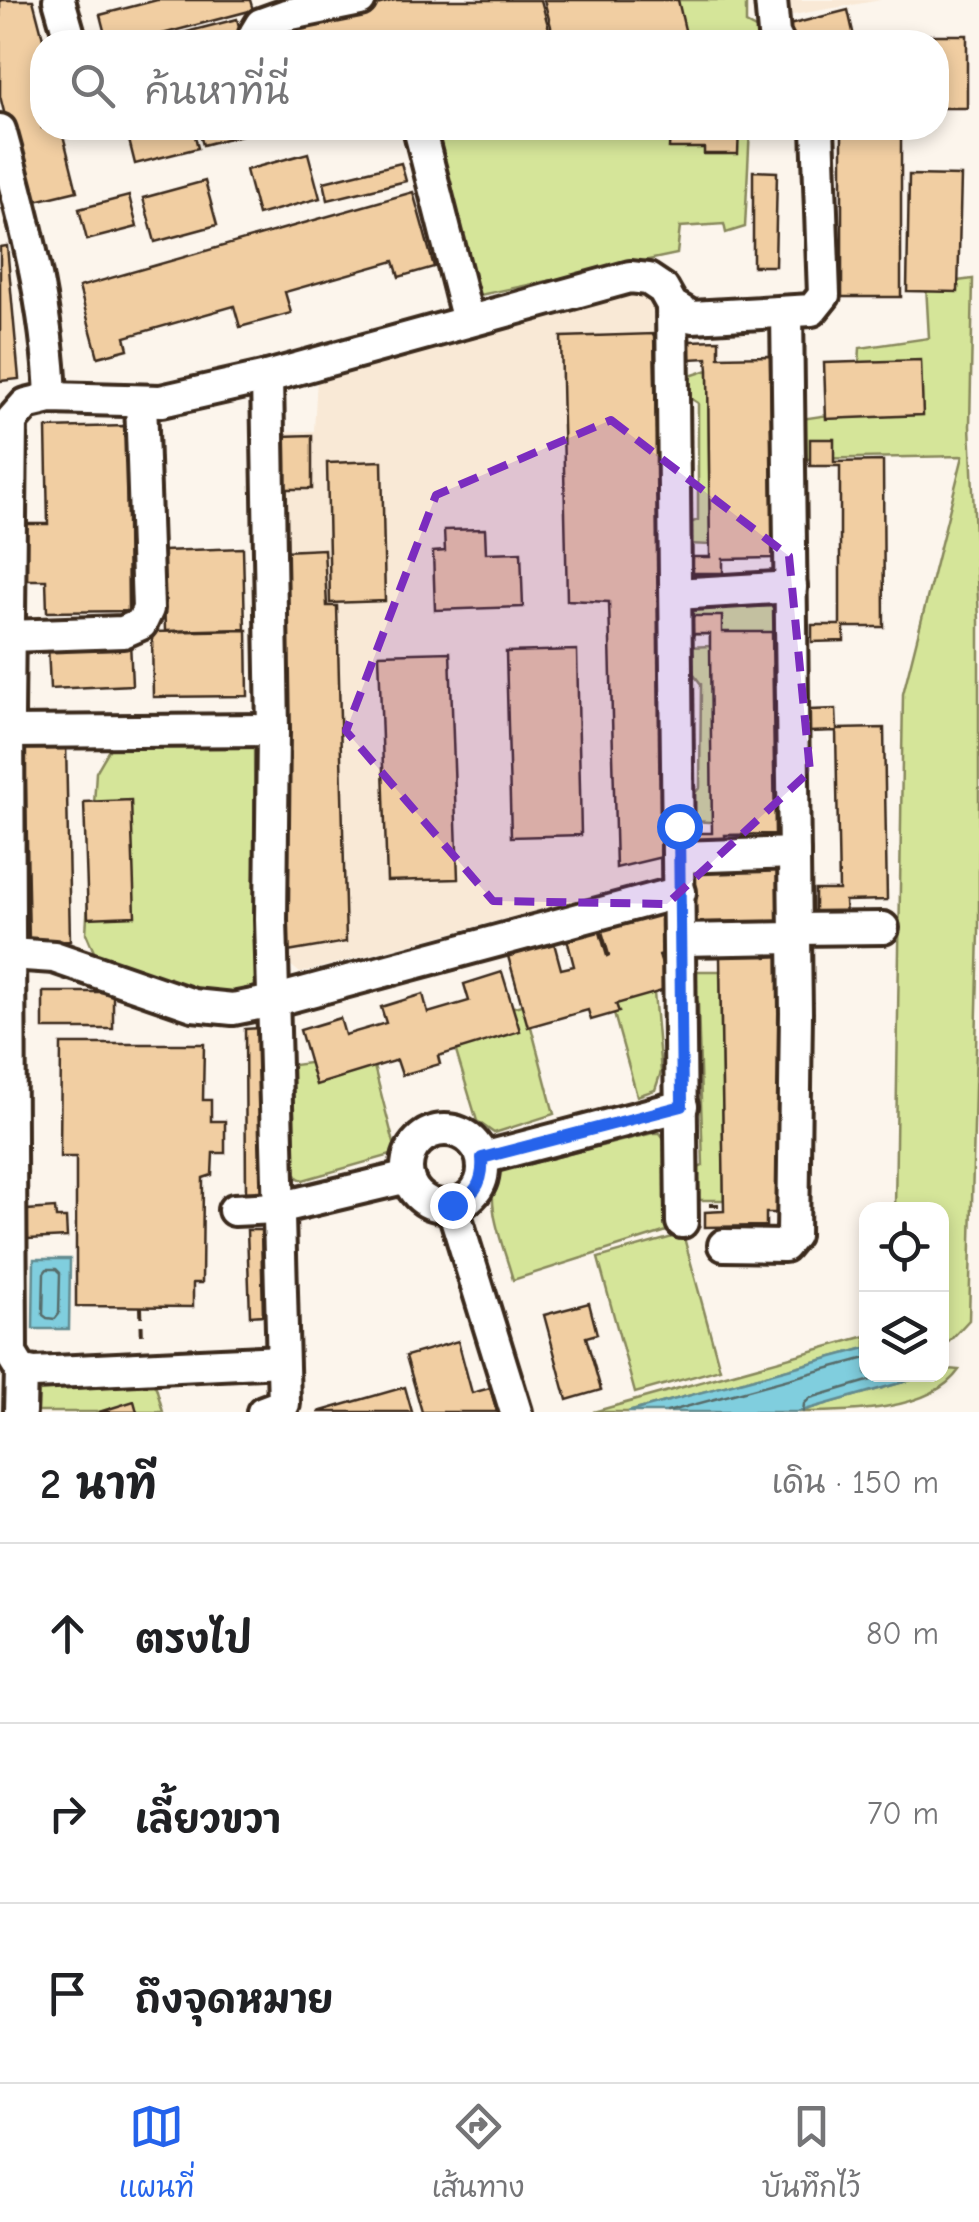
<!DOCTYPE html>
<html lang="th">
<head>
<meta charset="utf-8">
<style>
	body { margin:0; font-family:"Comic Neue","Playpen Sans Thai",sans-serif; background:#f2f2f2; color:#202124 }
	.controls { position:absolute; right:30px; bottom:30px; display:grid; overflow:hidden; border-radius:20px; box-shadow:0 5px 15px #0003 }
	.controls button { width:90px; height:90px; display:grid; place-items:center; padding:0; border:0; border-bottom:2px solid #e0e0e0; background:#fff; color:#202124; font:50px sans-serif }
	.stop { position:absolute; width:30px; height:30px; margin:-22px; border:8px solid #2563eb; border-radius:50%; background:#fff }
	.stop.end { background:#2563eb; border-color:#fff; box-shadow:0 2px 10px #0008 }
	.list { margin:0; padding:0; list-style:none }
	h2 { display:flex; justify-content:space-between; align-items:center; height:130px; margin:0; padding:0 40px; font-size:42px }
	h2 small { font-size:32px; font-weight:400; color:#757577 }
	.list li { display:grid; grid-template-columns:65px 1fr auto; gap:30px; align-items:center; box-sizing:border-box; height:180px; padding:0 40px; border-top:2px solid #e0e0e0 }
	.list b { display:block; font-size:38px; white-space:nowrap }
	.list em { font-size:32px; font-style:normal; color:#757577 }
	.icon { flex:none; width:55px; height:55px; fill:none; stroke:currentColor; stroke-width:2; stroke-linecap:round; stroke-linejoin:round }
	.map { position:relative; flex:none; width:979px; height:1412px; overflow:hidden }
	.search { position:absolute; background:#fff; box-shadow:0 5px 15px #0003; left:30px; right:30px; top:30px; height:110px; display:flex; align-items:center; gap:25px; box-sizing:border-box; padding:0 35px; border-radius:40px; color:#757577; font-size:38px }
	.sheet { height:670px; background:#fff }
	nav { display:flex; justify-content:space-around; align-items:center; box-sizing:border-box; height:140px; border-top:2px solid #e0e0e0; background:#fff; font-size:28px; color:#757577 }
	nav a { display:grid; justify-items:center; gap:5px }
	nav .on { color:#2563eb }
	.map>svg:first-child { display:block }
</style>
</head>
<body>
<div class="map">
<svg width="979" height="1412" viewBox="0 0 979 1412">
	<rect width="100%" height="100%" fill="#fcf5ec"/>
	<filter id="ink" filterUnits="userSpaceOnUse"><feTurbulence type="fractalNoise" baseFrequency=".01" numOctaves="2"/><feDisplacementMap in="SourceGraphic" scale="20" xChannelSelector="R" yChannelSelector="G"/><feConvolveMatrix kernelMatrix="1 2 1 2 8 2 1 2 1" color-interpolation-filters="sRGB"/></filter>
	<g filter="url(#ink)">
		<g fill="#f9e9d6">
			<polygon points="788,0 881,0 787,16"/>
			<polygon points="637,292 652,296 659,310 671,875 300,973 283,959 277,432 314,431 317,377"/>
		</g>
		<g fill="#d5e599" stroke="#88885c" stroke-width="2.5">
			<polygon points="678,0 746,0 746,24 763,33 768,42 683,42"/>
			<polygon points="427,128 750,128 745,227 726,233 724,224 680,227 677,254 475,296"/>
			<polygon points="973,279 970,426 979,621 979,931 969,1320 942,1349 942,1210 895,1209 903,694 963,456 802,459 801,419 856,411 860,348 929,338 926,285"/>
			<polygon points="708,370 710,545 689,544 688,524 698,520 698,403 687,396 687,377"/>
			<polygon points="775,606 781,612 785,826 691,821 689,800 700,787 701,684 691,671 689,647 710,646 710,634 688,635 686,609"/>
			<polygon points="254,746 256,991 202,998 97,959 86,933 96,772 110,748"/>
			<polygon points="698,971 720,971 724,1200 699,1200 691,1194 691,1171 703,1166 698,1002 692,995 690,974"/>
			<polygon points="654,993 661,1072 655,1090 637,1096 611,1003"/>
			<polygon points="525,1004 554,1114 494,1133 477,1121 448,1025"/>
			<polygon points="371,1055 395,1147 391,1155 303,1180 298,1178 295,1173 293,1065"/>
			<path d="M 653,1133 L 660,1133 L 668,1144 L 673,1229 L 513,1280 C 504,1247 484,1204 497,1172 Z"/>
			<polygon points="683,1234 720,1369 635,1393 598,1258"/>
			<polygon points="866,1336 866,1348 628,1412 593,1412"/>
			<path d="M 948,1369 L 959,1370 C 930,1412 847,1412 798,1412 L 928,1375 L 942,1374 L 942,1371 Z"/>
			<polygon points="146,1378 156,1387 163,1412 38,1412 39,1389"/>
		</g>
		<g fill="#80cede" stroke="#648c91" stroke-width="2.5">
			<polygon points="34,1259 70,1259 69,1329 33,1329"/>
			<polygon points="866,1348 866,1374 928,1375 798,1412 628,1412"/>
		</g>
		<g fill="none" stroke-linecap="round" stroke-linejoin="round">
			<g stroke="#576c6b" stroke-width="2.5">
				<polygon points="47,1269 56,1269 60,1273 59,1314 55,1319 47,1318 43,1315 44,1273"/>
				<polyline points="667,1412 866,1358"/>
				<polyline points="803,1412 804,1404 810,1398 892,1374"/>
			</g>
		</g>
		<g fill="#f1cea2" stroke="#3b2a1e" stroke-width="2.5">
			<polygon points="0,0 33,0 44,42 42,128 77,128 78,131 63,135 77,191 27,203 0,96"/>
			<polygon points="157,0 250,0 253,10 132,42 107,42 100,15"/>
			<polygon points="395,0 541,0 549,29 499,42 280,42 277,32"/>
			<polygon points="544,0 678,0 686,34 656,42 555,42"/>
			<polygon points="848,10 855,41 794,42 789,25"/>
			<polygon points="237,19 243,42 177,42 175,35"/>
			<polygon points="917,35 967,35 967,108 936,108 936,42 917,42"/>
			<polygon points="126,128 193,128 198,148 135,164"/>
			<polygon points="198,128 265,128 265,129 203,145"/>
			<polygon points="639,128 666,128 666,134 639,135"/>
			<polygon points="670,128 739,128 738,154 704,154 704,148 669,148"/>
			<rect x="842" y="128" width="59" height="169"/>
			<polygon points="308,153 320,198 258,215 246,170"/>
			<polygon points="401,163 406,181 328,200 324,182"/>
			<polygon points="753,171 777,172 775,266 753,266"/>
			<polygon points="909,175 961,176 958,292 907,291"/>
			<polygon points="205,181 217,225 155,242 143,198"/>
			<polygon points="413,192 434,267 399,277 394,261 285,292 291,313 240,327 234,306 125,337 128,349 98,357 79,287"/>
			<polygon points="129,196 137,227 87,240 79,209"/>
			<polygon points="7,246 19,379 0,381 0,247"/>
			<polygon points="654,334 666,856 616,868 609,602 567,600 561,337"/>
			<polygon points="719,340 719,357 770,356 773,558 723,559 723,573 693,573 693,557 710,557 708,370 707,358 690,359 689,341"/>
			<polygon points="921,360 923,415 826,419 824,363"/>
			<polygon points="126,426 128,611 47,612 46,580 24,580 23,524 48,524 46,428"/>
			<polygon points="312,435 312,489 281,489 281,436"/>
			<polygon points="810,439 834,439 834,462 883,461 884,627 844,627 844,641 812,642 812,625 840,625 840,466 810,466"/>
			<polygon points="382,461 385,601 330,603 327,463"/>
			<polygon points="485,529 486,553 521,552 523,607 435,610 433,552 445,551 444,530"/>
			<polygon points="243,548 245,629 165,631 163,551"/>
			<polygon points="324,549 327,606 337,606 346,942 288,952 283,551"/>
			<polygon points="692,616 722,616 722,632 772,632 775,834 725,835 726,848 695,848 695,833 712,833 710,646 710,634 692,634"/>
			<polygon points="247,630 248,696 153,697 152,632"/>
			<polygon points="130,641 132,685 50,689 48,645"/>
			<polygon points="577,650 581,835 511,837 506,652"/>
			<polygon points="450,652 458,879 387,881 379,654"/>
			<polygon points="836,709 837,729 884,728 887,900 845,901 846,916 815,917 815,890 839,890 836,731 809,732 809,710"/>
			<polygon points="66,742 70,941 29,942 25,743"/>
			<polygon points="131,800 135,916 88,918 84,802"/>
			<polygon points="785,858 789,930 697,935 694,863"/>
			<polygon points="664,910 676,951 659,955 669,989 616,1004 619,1012 591,1020 588,1010 528,1027 508,956 554,943 561,969 574,966 567,939 599,929 607,956 609,955 601,928"/>
			<polygon points="766,943 766,957 779,956 783,1213 766,1213 766,1226 705,1227 705,1212 724,1211 720,957 701,957 701,945"/>
			<polygon points="502,972 520,1031 438,1056 440,1064 402,1075 397,1060 316,1085 300,1030 340,1018 345,1035 386,1023 381,1007 423,994 428,1013 469,1001 464,984"/>
			<rect x="43" y="992" width="70" height="37"/>
			<polygon points="260,1028 261,1196 246,1196 245,1029"/>
			<polygon points="61,1044 204,1044 203,1100 211,1100 211,1121 225,1121 225,1153 213,1153 212,1175 203,1178 202,1283 193,1283 193,1307 76,1306 76,1157 60,1157"/>
			<polygon points="55,1208 56,1218 66,1218 67,1237 28,1239 27,1210"/>
			<polygon points="247,1230 261,1230 263,1315 250,1316"/>
			<polygon points="589,1303 597,1334 586,1337 601,1390 567,1400 544,1315"/>
			<polygon points="458,1341 472,1393 490,1388 497,1412 422,1412 406,1356"/>
			<polygon points="405,1387 412,1412 318,1412"/>
			<polygon points="134,1401 137,1412 99,1412"/>
		</g>
		<g fill="none" stroke-linecap="round" stroke-linejoin="round">
			<g stroke="#3b2a1e" stroke-width="38">
				<g id="minor">
					<polyline points="59,0 71,42"/>
					<polyline points="771,0 774,34 778,42"/>
					<polyline points="257,42 255,34 261,24 286,15 360,0"/>
					<polyline points="419,128 468,321"/>
					<path d="M 0,130 C 24,217 48,307 51,398"/>
					<polyline points="672,305 682,1222"/>
					<polyline points="676,594 791,587"/>
					<polyline points="9,636 123,632 141,624 148,609 141,401"/>
					<polyline points="8,732 273,730"/>
					<polyline points="679,857 794,853"/>
					<polyline points="795,929 883,928"/>
					<polyline points="681,940 795,938"/>
					<polyline points="10,954 54,957 193,1005 233,1009 273,1001 680,892"/>
					<circle cx="445" cy="1168" r="38"/>
					<polyline points="483,1158 682,1106"/>
					<polyline points="452,1205 516,1412"/>
					<polyline points="234,1210 278,1208 408,1177"/>
					<polyline points="724,1245 784,1246 793,1235 796,1013 787,312"/>
					<polyline points="282,1361 34,1373 21,1370 11,1354 8,715 11,421 26,404 51,398 161,401 267,377 630,277 648,279 663,289 672,305 692,317 812,310 824,295 818,128"/>
					<polyline points="20,1412 21,1370"/>
					<polyline points="263,1412 284,1404 271,919 273,730 267,377"/>
				</g>
			</g>
			<g stroke="#3b2a1e" stroke-width="4" stroke-dasharray="10 8" stroke-linecap="butt">
				<polyline points="709,1205 724,1205"/>
				<polyline points="141,1307 142,1342"/>
			</g>
			<use href="#minor" stroke="#fff" stroke-width="30"/>
		</g>
	</g>
	<g fill="none" stroke-linecap="round" stroke-linejoin="round" filter="url(#ink)">
		<path stroke="#2563eb" stroke-width="12" d="M 452,1205 C 475,1197 484,1182 482,1158 L 682,1106 L 679,826"/>
	</g>
	<path fill="#7b2cbf" fill-opacity="0.2" stroke="#7b2cbf" stroke-width="8" stroke-dasharray="20 12" stroke-linejoin="round" d="M 611,420 L 789,556 L 810,771 L 667,904 L 493,901 L 346,731 L 436,495 Z"/>
</svg>
<div class="controls">
<button><svg class="icon" aria-label="locate" viewBox="0 0 24 24"><circle cx="12" cy="12" r="6"/><path d="M12 2v4M12 18v4M2 12h4M18 12h4"/></svg></button>
<button><svg class="icon" aria-label="layers" viewBox="0 0 24 24"><path d="M12 4l9 5-9 5-9-5zM3 14l9 5 9-5"/></svg></button>
</div>
<div class="stop" style="left:679px;top:826px"></div>
<div class="stop end" style="left:452px;top:1205px"></div>
<div class="search"><svg class="icon" aria-label="search" viewBox="0 0 24 24"><circle cx="10" cy="10" r="6"/><path d="M15 15l6 6"/></svg>ค้นหาที่นี่</div>
</div>
<section class="sheet">
<h2>2 นาที<small>เดิน · 150 m</small></h2>
<ul class="list">
<li><svg class="icon" aria-label="ahead" viewBox="0 0 24 24"><path d="M12 20V5M6 11l6-6 6 6"/></svg><div><b>ตรงไป</b></div><em>80 m</em></li>
<li><svg class="icon" aria-label="right" viewBox="0 0 24 24"><path d="M7 20v-9h11M14 6l5 5-5 5"/></svg><div><b>เลี้ยวขวา</b></div><em>70 m</em></li>
<li><svg class="icon" aria-label="arrive" viewBox="0 0 24 24"><path d="M6 21V4h12l-3 4 3 4H6"/></svg><div><b>ถึงจุดหมาย</b></div></li>
</ul>
</section>
<nav>
<a class="on"><svg class="icon" aria-label="map" viewBox="0 0 24 24"><path d="M3 6l6-2 6 2 6-2v14l-6 2-6-2-6 2zM9 4v14M15 6v14"/></svg>แผนที่</a>
<a><svg class="icon" aria-label="directions" viewBox="0 0 24 24"><path d="M12 3l9 9-9 9-9-9zM9 14v-3h6M13 9l2 2-2 2"/></svg>เส้นทาง</a>
<a><svg class="icon" aria-label="saved" viewBox="0 0 24 24"><path d="M7 4h10v16l-5-4-5 4z"/></svg>บันทึกไว้</a>
</nav>
</body>
</html>
